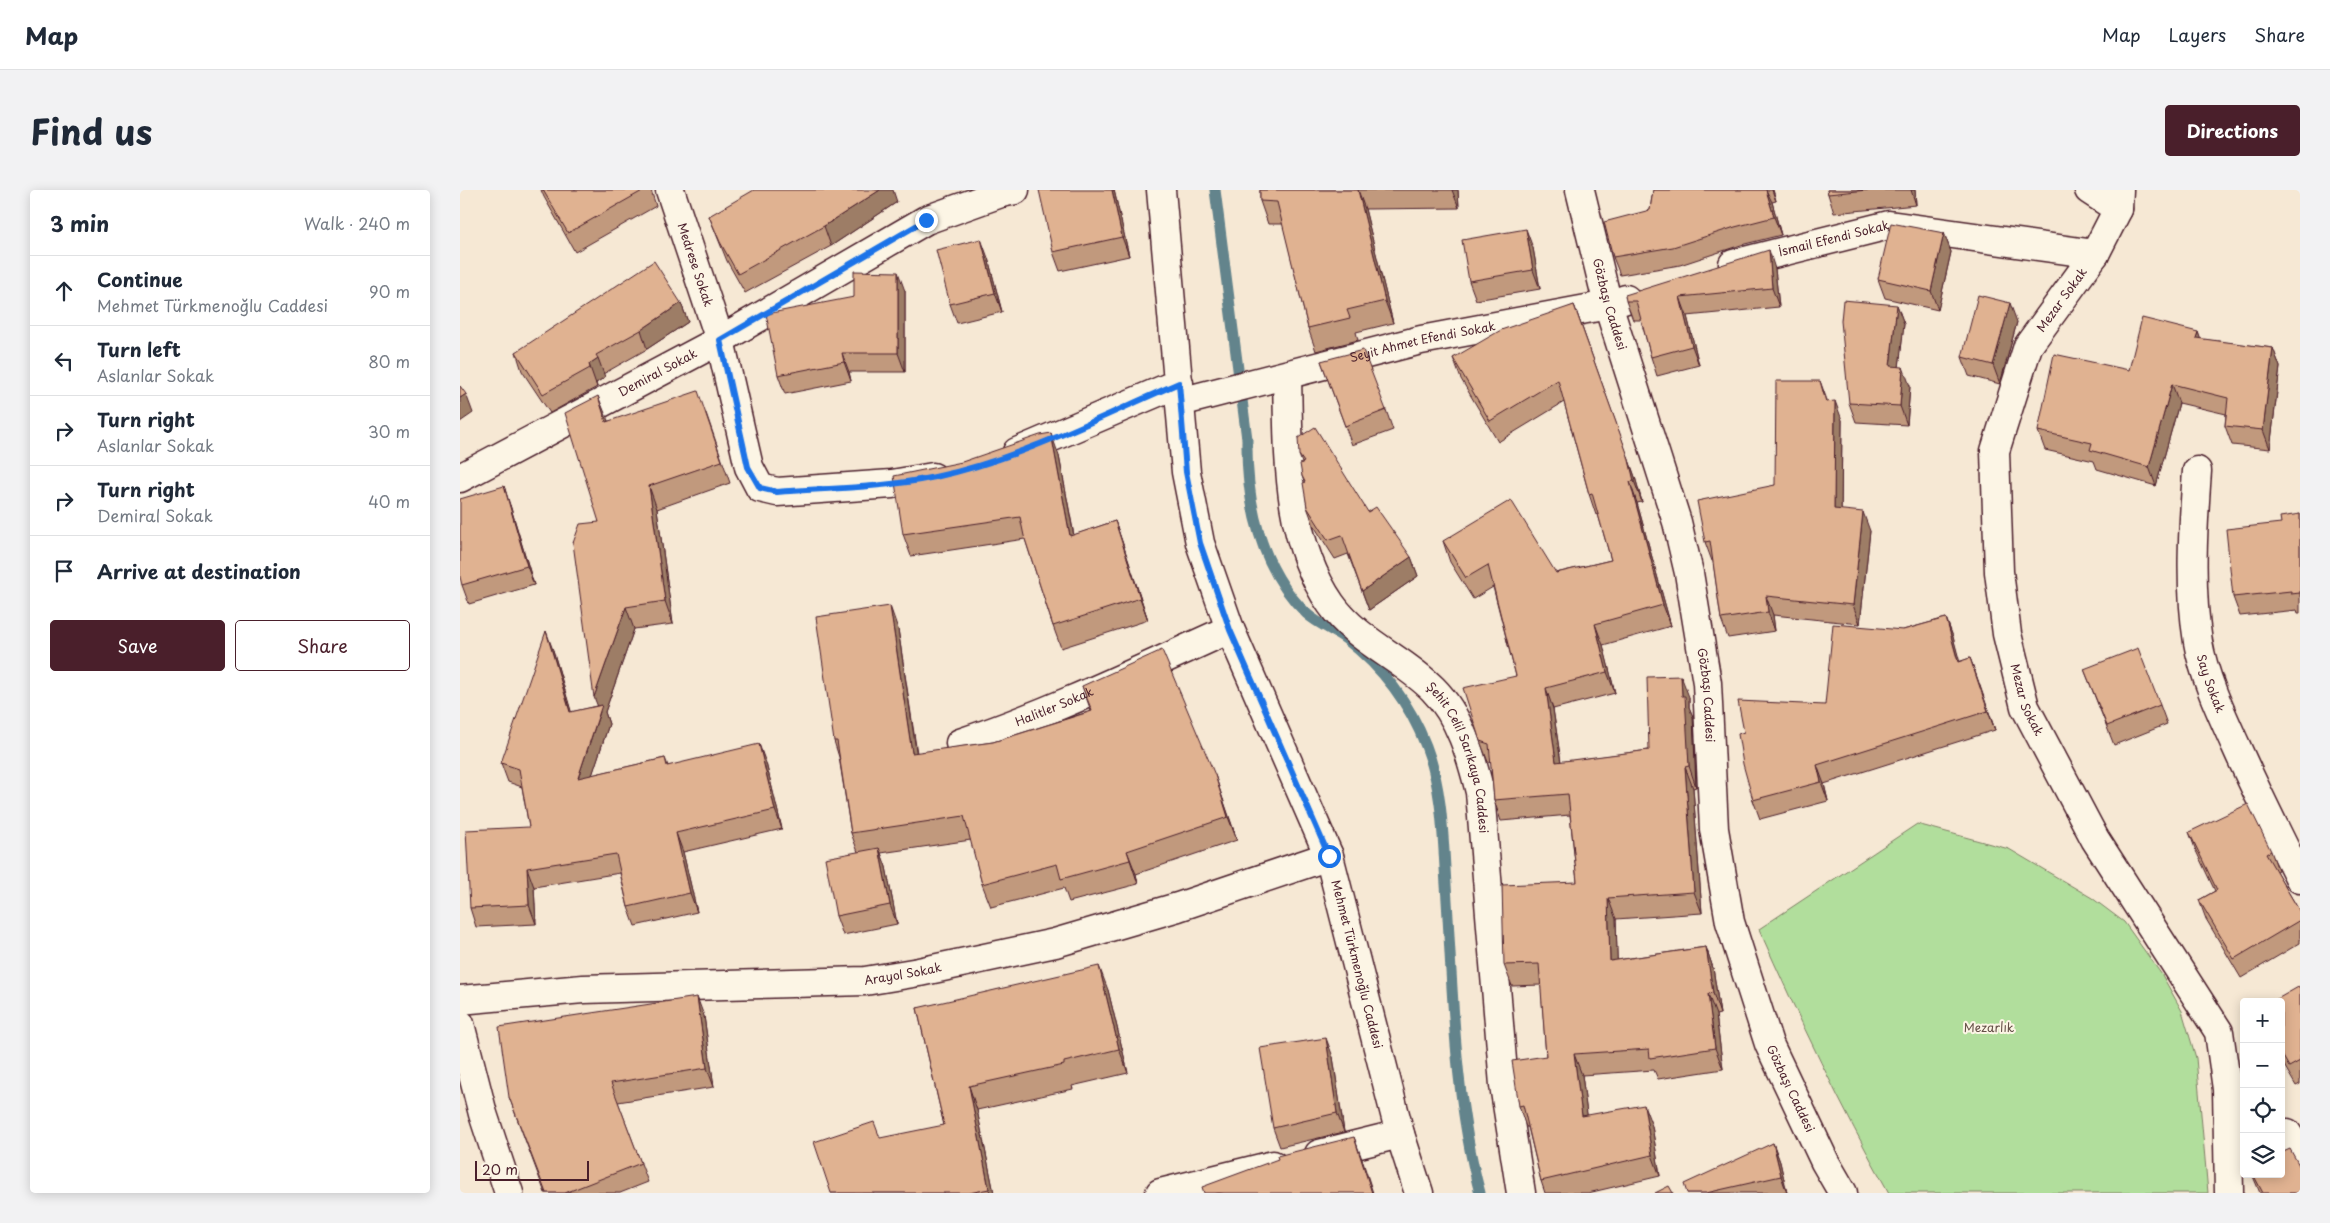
<!DOCTYPE html>
<html lang="en">
<head>
<meta charset="utf-8">
<style>
	body { margin:0; font-family:"Playpen Sans",sans-serif; background:#f2f2f3; color:#1f2937 }
	.controls { position:absolute; right:15px; bottom:15px; display:grid; overflow:hidden; border-radius:5px; box-shadow:0 2px 12px #0003 }
	.controls button { width:45px; height:45px; display:grid; place-items:center; padding:0; border:0; border-bottom:1px solid #e0e1e3; background:#fff; color:#1f2937; font:25px sans-serif }
	.scale { position:absolute; left:15px; bottom:12px; width:114px; box-sizing:border-box; padding-left:5px; border:2px solid #4a1f2b; border-top:0; font-size:14px; line-height:18px; white-space:nowrap; color:#4a1f2b; -webkit-text-stroke:4px #fcf5e5; paint-order:stroke }
	.stop { position:absolute; width:15px; height:15px; margin:-11px; border:4px solid #1a73e8; border-radius:50%; background:#fff }
	.stop.end { background:#1a73e8; border-color:#fff; box-shadow:0 1px 5px #0008 }
	.list { margin:0; padding:0; list-style:none }
	h2 { display:flex; justify-content:space-between; align-items:center; height:65px; margin:0; padding:0 20px; font-size:21px }
	h2 small { font-size:16px; font-weight:400; color:#747a83 }
	.list li { display:grid; grid-template-columns:32px 1fr auto; gap:15px; align-items:center; box-sizing:border-box; height:70px; padding:0 20px; border-top:1px solid #e0e1e3 }
	.list b { display:block; font-size:19px; white-space:nowrap }
	.list p { margin:0; font-size:16px; white-space:nowrap; color:#747a83 }
	.list em { font-size:16px; font-style:normal; color:#747a83 }
	.actions { display:flex; gap:10px; padding:15px 20px }
	.actions a { flex:1; padding:11px 0; border:1px solid #4a1f2b; border-radius:5px; text-align:center; font-size:18px; color:#4a1f2b }
	.actions .main { background:#4a1f2b; color:#fff }
	.icon { flex:none; width:28px; height:28px; fill:none; stroke:currentColor; stroke-width:2; stroke-linecap:round; stroke-linejoin:round }
	.map { position:relative; flex:none; width:1840px; height:1003px; overflow:hidden; border-radius:5px }
	header { display:flex; align-items:center; gap:30px; box-sizing:border-box; height:70px; padding:0 25px; background:#fff; border-bottom:1px solid #e0e1e3 }
	header strong { font-size:24px }
	nav { display:flex; gap:28px; margin-inline-start:auto; font-size:18px }
	.intro { display:flex; align-items:center; justify-content:space-between; box-sizing:border-box; height:120px; padding:0 30px }
	h1 { margin:0; font-size:35px }
	.button { padding:12px 22px; border-radius:5px; background:#4a1f2b; color:#fff; font-size:18px; font-weight:700 }
	main { display:flex; gap:30px; padding:0 30px }
	aside { flex:1; background:#fff; border-radius:5px; box-shadow:0 2px 12px #0003 }
	.map>svg:first-child { display:block }
</style>
</head>
<body>
<header>
<strong>Map</strong>
<nav><a>Map</a><a>Layers</a><a>Share</a></nav>
</header>
<div class="intro"><h1>Find us</h1><a class="button">Directions</a></div>
<main>
<aside>
<h2>3 min<small>Walk · 240 m</small></h2>
<ul class="list">
<li><svg class="icon" aria-label="ahead" viewBox="0 0 24 24"><path d="M12 20V5M6 11l6-6 6 6"/></svg><div><b>Continue</b><p>Mehmet Türkmenoğlu Caddesi</p></div><em>90 m</em></li>
<li><svg class="icon" aria-label="left" viewBox="0 0 24 24"><path d="M17 20v-9H6M10 6l-5 5 5 5"/></svg><div><b>Turn left</b><p>Aslanlar Sokak</p></div><em>80 m</em></li>
<li><svg class="icon" aria-label="right" viewBox="0 0 24 24"><path d="M7 20v-9h11M14 6l5 5-5 5"/></svg><div><b>Turn right</b><p>Aslanlar Sokak</p></div><em>30 m</em></li>
<li><svg class="icon" aria-label="right" viewBox="0 0 24 24"><path d="M7 20v-9h11M14 6l5 5-5 5"/></svg><div><b>Turn right</b><p>Demiral Sokak</p></div><em>40 m</em></li>
<li><svg class="icon" aria-label="arrive" viewBox="0 0 24 24"><path d="M6 21V4h12l-3 4 3 4H6"/></svg><div><b>Arrive at destination</b></div></li>
</ul>
<div class="actions"><a class="main">Save</a><a>Share</a></div>
</aside>
<div class="map">
<svg width="1840" height="1003" viewBox="0 0 1840 1003">
	<rect width="100%" height="100%" fill="#f6e8d4"/>
	<filter id="ink" filterUnits="userSpaceOnUse"><feTurbulence type="fractalNoise" baseFrequency=".02" numOctaves="2"/><feDisplacementMap in="SourceGraphic" scale="10" xChannelSelector="R" yChannelSelector="G"/><feConvolveMatrix kernelMatrix="1 2 1 2 8 2 1 2 1" color-interpolation-filters="sRGB"/></filter>
	<g filter="url(#ink)">
		<path fill="#b1de9c" stroke="#7e7e64" d="M 1457,634 L 1549,659 L 1632,708 L 1664,732 L 1702,785 L 1722,821 L 1736,868 L 1748,1003 L 1429,1003 C 1381,917 1339,829 1299,739 Z"/>
		<g fill="none" stroke-linecap="round" stroke-linejoin="round">
			<path stroke="#64848c" stroke-width="11" d="M 755,0 L 787,249 C 786,312 800,379 847,424 C 858,434 874,440 886,449 C 922,477 950,514 966,556 C 983,600 983,649 986,695 C 993,798 993,902 1020,1003"/>
			<g stroke="#4a1f2b" stroke-width="31">
				<g id="minor">
					<path id="s1" d="M 210,0 L 260,150 L 289,277 L 300,298 L 317,302 L 432,294 L 473,287"/>
					<path id="s2" d="M 1120,0 L 1148,115 L 1217,332 L 1229,383 L 1247,493 L 1254,639 L 1270,732 L 1309,854 L 1365,972 L 1383,1003"/>
					<polyline points="1629,0 1658,19"/>
					<path id="s3" d="M 1659,0 L 1658,19 L 1635,64 L 1568,156 L 1535,261 L 1539,382 L 1547,444 L 1565,517 L 1635,649 L 1759,842 L 1767,899 L 1769,1003"/>
					<path id="s4" d="M 1273,74 L 1429,35 L 1635,64"/>
					<path id="s5" d="M 827,186 C 829,263 825,347 871,414 C 897,451 942,468 973,499 C 1000,526 1011,566 1020,602 L 1044,895 L 1061,1003"/>
					<path id="s6" d="M 720,212 L 961,150 L 1148,115 L 1166,109"/>
					<polyline points="557,262 719,193"/>
					<path id="s7" d="M 1737,281 C 1733,337 1729,396 1738,452 C 1744,487 1761,523 1776,556 C 1796,601 1818,645 1840,689"/>
					<path id="s8" d="M 0,288 L 260,150 L 466,30 L 541,3 L 555,0"/>
					<path id="s9" d="M 500,553 C 593,522 681,479 770,439"/>
					<path id="s10" d="M 0,810 L 123,799 L 405,791 L 459,782 L 595,753 L 718,717 L 869,666"/>
					<polyline points="0,834 23,924 49,1003"/>
					<polyline points="1827,943 1840,963"/>
					<polyline points="859,964 940,944"/>
					<polyline points="700,1003 813,975"/>
				</g>
			</g>
			<g stroke="#4a1f2b" stroke-width="31">
				<g id="major">
					<path id="s11" d="M 701,0 L 726,282 L 740,353 L 770,439 L 869,666 L 940,944 L 959,1003"/>
				</g>
			</g>
			<use href="#minor" stroke="#fcf5e5" stroke-width="28"/>
			<use href="#major" stroke="#fcf5e5" stroke-width="28"/>
		</g>
		<g fill="#c1997d" stroke="#4a1f2b">
			<polygon points="81,0 191,0 196,16 115,62 84,7"/>
			<polygon points="654,0 669,66 600,81 593,62"/>
			<polygon points="800,0 998,0 999,18 905,19 933,133 896,142 898,150 856,161 848,138 823,34 808,34 800,11"/>
			<polygon points="1193,0 1313,0 1316,11 1312,12 1321,45 1281,55 1220,75 1160,85 1153,67 1190,20"/>
			<polygon points="1367,0 1455,0 1456,15 1374,23 1368,4"/>
			<polygon points="437,12 371,56 285,103 267,71 249,26"/>
			<polygon points="1484,43 1491,62 1478,120 1425,108 1418,89"/>
			<polygon points="1073,58 1080,99 1016,110 1009,91"/>
			<polygon points="528,68 542,122 497,133 490,114"/>
			<polygon points="1315,79 1319,117 1227,126 1239,175 1197,186 1191,167 1181,130 1173,130 1166,111"/>
			<polygon points="445,101 445,182 389,182 391,191 325,204 318,185"/>
			<polygon points="221,113 228,132 187,159 143,184 145,187 136,193 137,197 90,223 62,181 56,162"/>
			<polygon points="1114,115 1175,287 1182,312 1177,313 1211,436 1143,455 1155,503 1093,519 1101,572 1189,560 1229,507 1229,517 1233,527 1236,597 1233,598 1242,723 1156,729 1157,770 1246,757 1253,778 1260,824 1256,825 1263,879 1198,889 1194,880 1122,885 1127,925 1192,936 1200,986 1128,1003 1085,1003 1081,991 1068,937 1066,937 1059,916 1086,866 1081,795 1052,796 1044,775 1117,692 1110,625 1041,631 1034,610 1031,573 1028,572 1020,551 1056,486 1033,397 1013,409 990,372 983,351 1096,383 1151,370 1138,324 1136,325 1129,304 1104,212 1038,252 1001,189 993,168"/>
			<polygon points="1437,115 1444,134 1439,177 1450,196 1447,235 1396,232 1389,213"/>
			<polygon points="1557,132 1540,194 1509,186 1502,167"/>
			<polygon points="1738,142 1740,149 1813,158 1820,177 1810,259 1772,255 1765,236 1766,224 1719,213 1696,296 1637,279 1634,271 1585,260 1578,241 1669,180"/>
			<polygon points="861,171 926,220 933,240 892,255"/>
			<polygon points="1368,212 1382,230 1381,320 1410,341 1400,434 1313,425 1315,441 1268,448 1261,429 1253,371 1252,371 1245,352 1315,295"/>
			<polygon points="246,223 270,293 197,319 213,434 174,439 145,522 149,534 132,585 205,568 208,576 306,573 322,639 223,662 237,722 175,736 168,717 160,683 74,697 76,734 16,737 10,718 69,637 62,597 48,592 41,573 93,460 111,522 138,516 139,332 148,231"/>
			<polygon points="839,265 908,322 951,367 958,386 909,420 888,364 875,369 854,336 847,317 844,292 842,286 842,273"/>
			<polygon points="599,266 614,345 655,331 688,430 601,458 593,436 565,349 451,366 443,344"/>
			<polygon points="50,315 74,395 9,414 2,395"/>
			<polygon points="1840,324 1840,423 1838,423 1837,420 1780,426 1773,407 1821,333"/>
			<polygon points="1486,428 1493,447 1499,472 1510,468 1535,540 1364,594 1368,611 1300,629 1293,610 1284,542 1365,515 1443,440"/>
			<polygon points="438,439 457,563 533,552 631,521 622,496 763,609 777,650 676,684 678,694 609,712 604,698 531,717 522,694 511,650 421,663 426,677 437,734 383,745 376,726 398,662 391,643 379,567 374,551"/>
			<polygon points="1624,479 1700,515 1707,534 1654,555"/>
			<polygon points="1729,642 1811,661 1818,680 1816,681 1840,722 1840,753 1781,788 1746,729 1739,710 1755,701 1736,661"/>
			<polygon points="1840,796 1840,894 1836,896 1821,870 1821,812"/>
			<polygon points="648,800 668,883 612,896 613,899 517,920 534,1003 371,1003 484,935 457,818"/>
			<polygon points="244,826 254,897 158,912 188,992 160,1003 85,1003 49,907"/>
			<polygon points="873,867 884,942 820,957 813,938"/>
			<polygon points="1313,953 1320,972 1327,1003 1227,1003"/>
			<polygon points="1792,984 1793,984 1840,1003 1800,1003"/>
		</g>
		<g fill="#9d7d66" stroke="#4a1f2b">
			<polygon points="420,0 433,0 437,12 371,56 364,36"/>
			<polygon points="652,0 654,0 669,66 662,47"/>
			<polygon points="898,0 905,19 933,133 925,111"/>
			<polygon points="992,0 998,0 999,18"/>
			<polygon points="1306,0 1312,12 1321,45 1314,27"/>
			<polygon points="1312,0 1313,0 1316,11"/>
			<polygon points="1451,0 1455,0 1456,15"/>
			<polygon points="1066,39 1073,58 1080,99 1073,80"/>
			<polygon points="1484,43 1491,62 1478,120 1471,101"/>
			<polygon points="521,49 528,68 542,122 535,103"/>
			<polygon points="1309,60 1315,79 1319,117 1312,98"/>
			<polygon points="438,82 445,101 445,182 438,163"/>
			<polygon points="1220,107 1227,126 1239,175 1232,156"/>
			<polygon points="221,113 228,132 187,159 181,140"/>
			<polygon points="1550,113 1557,132 1540,194 1533,175"/>
			<polygon points="1114,115 1175,287 1182,312 1174,291"/>
			<polygon points="1437,115 1444,134 1437,195 1430,176"/>
			<polygon points="1738,142 1745,161 1736,148"/>
			<polygon points="1813,158 1820,177 1810,259 1803,240"/>
			<polygon points="382,163 389,182 391,191 384,172"/>
			<polygon points="138,168 145,187 136,193 137,197 129,174"/>
			<polygon points="1443,177 1450,196 1447,235 1440,216"/>
			<polygon points="1360,191 1367,210 1373,231 1366,212"/>
			<polygon points="1712,194 1719,213 1696,296 1689,277"/>
			<polygon points="6,204 13,223 0,232 0,208"/>
			<polygon points="138,206 147,228 154,254 146,232"/>
			<polygon points="1375,211 1382,230 1381,338 1374,319"/>
			<polygon points="591,243 599,266 618,368 610,346"/>
			<polygon points="1170,292 1177,313 1211,436 1203,415"/>
			<polygon points="44,296 50,315 74,395 67,376"/>
			<polygon points="189,296 197,319 213,434 205,411"/>
			<polygon points="1403,322 1410,341 1400,434 1393,415"/>
			<polygon points="655,331 663,354 688,430 680,408"/>
			<polygon points="951,367 958,386 909,420 902,401"/>
			<polygon points="1306,406 1313,425 1315,441 1308,422"/>
			<polygon points="430,416 438,439 460,587 452,563"/>
			<polygon points="166,417 174,439 145,522 149,534 125,607 118,588 140,522 134,507"/>
			<polygon points="1486,428 1493,447 1505,491 1498,472"/>
			<polygon points="1135,434 1143,455 1155,503 1147,482"/>
			<polygon points="86,441 93,460 117,541 110,522"/>
			<polygon points="1510,468 1517,487 1535,540 1528,521"/>
			<polygon points="1221,486 1229,507 1229,517 1233,527 1236,597 1229,576 1222,506"/>
			<polygon points="1086,498 1093,519 1104,593 1096,572"/>
			<polygon points="299,554 306,573 322,639 315,620"/>
			<polygon points="1357,575 1364,594 1368,611 1361,592"/>
			<polygon points="1225,577 1233,598 1242,723 1234,702"/>
			<polygon points="755,585 763,609 777,650 768,627"/>
			<polygon points="216,643 223,662 237,722 230,703"/>
			<polygon points="419,658 426,677 437,734 430,715"/>
			<polygon points="667,661 676,684 678,694"/>
			<polygon points="67,678 74,697 76,734 69,715"/>
			<polygon points="1148,708 1156,729 1158,792 1150,771"/>
			<polygon points="1246,757 1253,778 1260,824 1253,803"/>
			<polygon points="639,776 648,800 668,883 659,859"/>
			<polygon points="1248,804 1256,825 1263,879 1255,858"/>
			<polygon points="237,807 244,826 254,897 247,878"/>
			<polygon points="866,848 873,867 884,942 877,923"/>
			<polygon points="1114,864 1122,885 1130,947 1122,926"/>
			<polygon points="509,896 517,920 534,1003 530,1003 529,999"/>
			<polygon points="1184,915 1192,936 1200,986 1192,965"/>
			<polygon points="894,947 902,969 913,1003 912,1003"/>
			<polygon points="1313,953 1320,972 1327,1003 1321,986"/>
		</g>
		<g fill="#e0b291" stroke="#4a1f2b">
			<polygon points="83,0 184,0 108,43"/>
			<polygon points="294,0 420,0 364,36 278,84 260,52 249,26"/>
			<polygon points="579,0 652,0 662,47 593,62"/>
			<polygon points="800,0 898,0 925,111 887,120 890,128 848,138 817,12 800,11"/>
			<polygon points="1193,0 1306,0 1314,27 1275,37 1213,57 1153,67 1144,32 1190,20"/>
			<polygon points="1367,0 1407,0 1368,4"/>
			<polygon points="1431,33 1484,43 1471,101 1418,89"/>
			<polygon points="1066,39 1073,80 1009,91 1002,50"/>
			<polygon points="521,49 535,103 490,114 476,60"/>
			<polygon points="1309,60 1312,98 1220,107 1232,156 1191,167 1176,111 1166,111 1165,105"/>
			<polygon points="194,71 221,113 181,140 136,165 138,168 129,174 130,178 83,204 56,162"/>
			<polygon points="394,81 438,82 438,163 382,163 384,172 318,185 306,124 394,107"/>
			<polygon points="1518,105 1550,113 1533,175 1502,167"/>
			<polygon points="1383,110 1437,115 1430,176 1443,177 1440,216 1389,213 1381,131"/>
			<polygon points="1114,115 1168,266 1174,291 1170,292 1203,415 1135,434 1147,482 1086,498 1096,572 1189,560 1187,487 1221,486 1222,506 1225,506 1229,576 1225,577 1234,702 1148,708 1150,771 1246,757 1253,803 1248,804 1255,858 1190,868 1189,859 1114,864 1122,926 1184,915 1192,965 1081,991 1063,915 1059,916 1052,871 1086,866 1079,774 1044,775 1042,695 1117,692 1108,604 1034,610 1029,554 1020,551 1003,498 1056,486 1028,375 1006,388 983,351 1051,310 1096,383 1151,370 1132,303 1129,304 1098,190 1030,231 993,168 1041,140"/>
			<polygon points="1682,128 1738,142 1736,148 1813,158 1803,240 1765,236 1768,208 1712,194 1689,277 1630,260 1632,253 1578,241 1594,164 1669,180"/>
			<polygon points="903,160 926,220 885,236 861,171"/>
			<polygon points="1316,191 1360,191 1366,212 1375,211 1374,319 1403,322 1393,415 1306,406 1308,422 1261,429 1250,351 1245,352 1237,311 1315,295"/>
			<polygon points="0,196 6,204 0,208"/>
			<polygon points="238,201 262,271 189,296 205,411 166,417 134,507 113,353 120,334 139,332 105,223 138,206 146,232"/>
			<polygon points="855,237 908,322 916,317 951,367 902,401 882,345 868,350 847,317 843,293 845,292 842,286 840,274 844,272 839,265 838,248"/>
			<polygon points="591,243 610,346 655,331 680,408 593,436 564,346 560,327 443,344 434,286 502,272 580,245"/>
			<polygon points="44,296 67,376 2,395 0,387 0,309"/>
			<polygon points="1840,324 1840,403 1831,404 1831,401 1773,407 1766,339 1821,333 1820,327"/>
			<polygon points="430,416 452,563 533,552 632,521 622,496 702,460 755,585 768,627 667,661 670,670 601,689 597,674 522,694 504,626 391,643 377,551 374,551 356,427"/>
			<polygon points="1486,428 1498,472 1510,468 1528,521 1357,575 1361,592 1293,610 1283,574 1278,544 1284,542 1278,511 1365,515 1373,434 1443,440"/>
			<polygon points="86,441 110,522 142,515 118,588 205,568 207,576 299,554 315,620 216,643 230,703 168,717 156,664 67,678 69,715 10,718 6,640 69,637 59,579 41,573"/>
			<polygon points="1678,458 1700,515 1647,536 1624,479"/>
			<polygon points="1788,614 1811,661 1806,664 1840,722 1840,730 1774,769 1739,710 1757,700 1729,642"/>
			<polygon points="419,658 430,715 376,726 365,668"/>
			<polygon points="639,776 659,859 604,872 604,875 509,896 529,999 509,1003 371,1003 354,952 414,932 420,948 484,935 457,818"/>
			<polygon points="1840,796 1840,871 1829,877 1821,863 1821,812 1812,812"/>
			<polygon points="237,807 247,878 151,893 181,973 105,1003 86,1003 49,907 39,837"/>
			<polygon points="866,848 877,923 813,938 800,858"/>
			<polygon points="894,947 912,1003 744,1003 742,997 818,969 817,966"/>
			<polygon points="1313,953 1321,986 1246,1003 1227,1003 1224,994"/>
			<polygon points="1830,959 1840,977 1840,1003 1803,1003 1793,984 1821,984 1821,963"/>
			<polygon points="1209,996 1213,1003 1195,1003"/>
		</g>
	</g>
	<g fill="none" stroke-linecap="round" stroke-linejoin="round" filter="url(#ink)">
		<path stroke="#1a73e8" stroke-width="6" d="M 466,30 L 260,150 L 288,277 L 300,298 L 317,302 C 369,298 424,298 475,287 C 560,269 640,227 719,193 L 726,282 L 740,353 L 770,440 L 869,666"/>
	</g>
	<g text-anchor="middle" stroke-width="4" stroke-linejoin="round" paint-order="stroke">
		<g font-size="12" fill="#4a1f2b" stroke="#fcf5e5">
			<text dy="4" stroke="none"><textPath href="#s4" startOffset="104">İsmail Efendi Sokak</textPath></text>
			<text dy="4" stroke="none"><textPath href="#s1" startOffset="79">Medrese Sokak</textPath></text>
			<text transform="translate(1602 110) rotate(-54)" y="4">Mezar Sokak</text>
			<text dy="4" stroke="none"><textPath href="#s2" startOffset="118">Gözbaşı Caddesi</textPath></text>
			<text dy="4" stroke="none"><textPath href="#s6" startOffset="250">Seyit Ahmet Efendi Sokak</textPath></text>
			<text dy="4" stroke="none"><textPath href="#s8" startOffset="224">Demiral Sokak</textPath></text>
			<text dy="4" stroke="none"><textPath href="#s7" startOffset="215">Say Sokak</textPath></text>
			<text dy="4" stroke="none"><textPath href="#s2" startOffset="522">Gözbaşı Caddesi</textPath></text>
			<text dy="4" stroke="none"><textPath href="#s3" startOffset="546">Mezar Sokak</textPath></text>
			<text dy="4" stroke="none"><textPath href="#s9" startOffset="101">Halitler Sokak</textPath></text>
			<text dy="4" stroke="none"><textPath href="#s5" startOffset="444">Şehit Celil Sarıkaya Caddesi</textPath></text>
			<text dy="4" stroke="none"><textPath href="#s11" startOffset="806">Mehmet Türkmenoğlu Caddesi</textPath></text>
			<text dy="4" stroke="none"><textPath href="#s10" startOffset="444">Arayol Sokak</textPath></text>
			<text dy="4" stroke="none"><textPath href="#s2" startOffset="928">Gözbaşı Caddesi</textPath></text>
		</g>
		<g font-size="12" fill="#644f47" stroke="#fcf5e5">
			<text x="1529" y="842">Mezarlık</text>
		</g>
	</g>
</svg>
<div class="controls">
<button>+</button>
<button>−</button>
<button><svg class="icon" aria-label="locate" viewBox="0 0 24 24"><circle cx="12" cy="12" r="6"/><path d="M12 2v4M12 18v4M2 12h4M18 12h4"/></svg></button>
<button><svg class="icon" aria-label="layers" viewBox="0 0 24 24"><path d="M12 4l9 5-9 5-9-5zM3 14l9 5 9-5"/></svg></button>
</div>
<div class="scale">20 m</div>
<div class="stop" style="left:869px;top:666px"></div>
<div class="stop end" style="left:466px;top:30px"></div>
</div>
</main>
</body>
</html>
